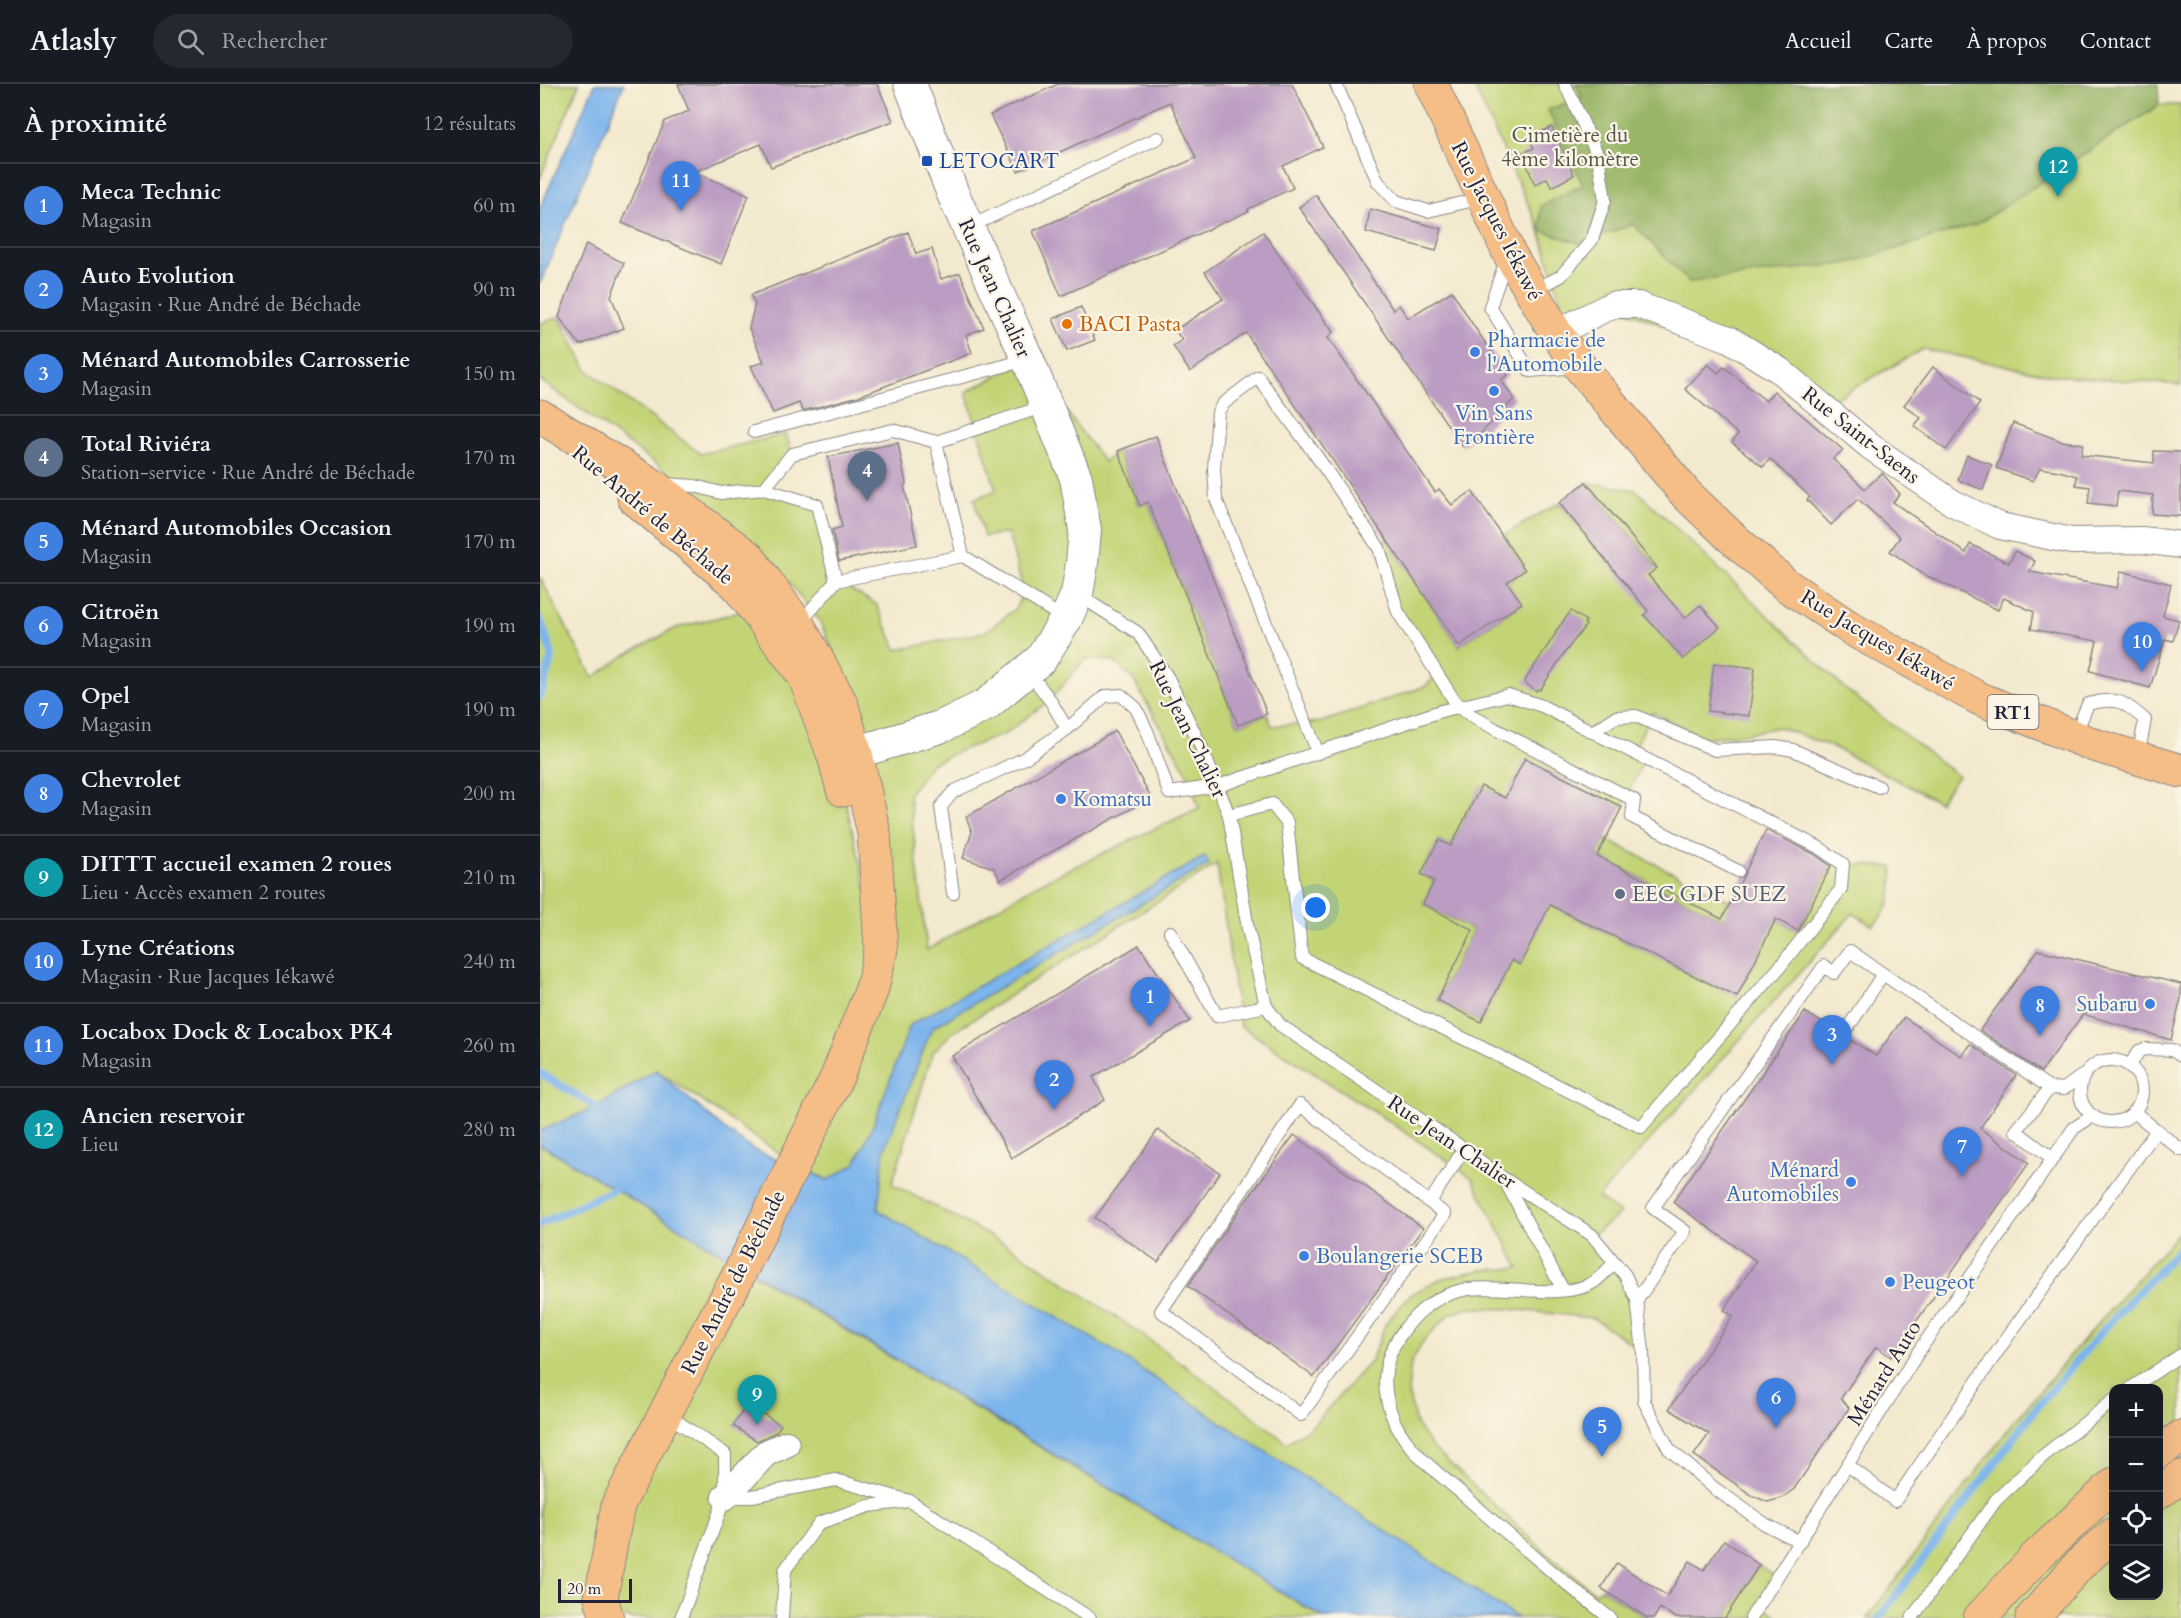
<!DOCTYPE html>
<html lang="fr">
<head>
<meta charset="utf-8">
<style>
	body { margin:0; font-family:Cardo,serif; background:#242831; color:#f1f3f6 }
	.controls { position:absolute; right:18px; bottom:18px; display:grid; overflow:hidden; border-radius:12px; box-shadow:0 6px 24px #0002 }
	.controls button { width:54px; height:54px; display:grid; place-items:center; padding:0; border:0; border-bottom:2px solid #363941; background:#171b24; color:#f1f3f6; font:30px sans-serif }
	.scale { position:absolute; left:18px; bottom:15px; width:74px; box-sizing:border-box; padding-left:6px; border:3px solid #22223b; border-top:0; font-size:16px; line-height:21px; white-space:nowrap; color:#22223b; -webkit-text-stroke:4px #fcf5e5; paint-order:stroke }
	.you { position:absolute; left:776px; top:824px; width:21px; height:21px; margin:-15px; border:4px solid #fff; border-radius:50%; background:#1a73e8; box-shadow:0 0 0 9px #1a73e833 }
	.badge { display:grid; place-items:center; width:39px; height:39px; border-radius:50%; background:#d1495b; color:#fff; font-size:20px; font-weight:700 }
	.pin { position:absolute; translate:-50% -50px; filter:drop-shadow(0 2px 3px #0008) }
	.pin::after { content:''; position:absolute; top:32px; width:21px; height:18px; background:inherit; clip-path:polygon(0 0,100% 0,50% 100%) }
	.list { margin:0; padding:0; list-style:none }
	h2 { display:flex; justify-content:space-between; align-items:center; height:78px; margin:0; padding:0 24px; font-size:26px }
	h2 small { font-size:20px; font-weight:400; color:#9ea1a6 }
	.list li { display:grid; grid-template-columns:39px 1fr auto; gap:18px; align-items:center; box-sizing:border-box; height:84px; padding:0 24px; border-top:2px solid #363941 }
	.list b { display:block; font-size:22px; white-space:nowrap }
	.list p { margin:0; font-size:20px; white-space:nowrap; color:#9ea1a6 }
	.list em { font-size:20px; font-style:normal; color:#9ea1a6 }
	.icon { flex:none; width:33px; height:33px; fill:none; stroke:currentColor; stroke-width:2; stroke-linecap:round; stroke-linejoin:round }
	.map { position:relative; flex:none; width:1641px; height:1534px; overflow:hidden }
	header { display:flex; align-items:center; gap:36px; box-sizing:border-box; height:84px; padding:0 30px; background:#171b24; border-bottom:2px solid #363941 }
	header strong { font-size:28px }
	nav { display:flex; gap:33px; margin-inline-start:auto; font-size:21px }
	.search { width:420px; height:54px; background:#242831; display:flex; align-items:center; gap:15px; box-sizing:border-box; padding:0 21px; border-radius:33px; color:#9ea1a6; font-size:22px }
	main { display:flex }
	aside { flex:1; background:#171b24 }
	.map>svg:first-child { display:block }
</style>
</head>
<body>
<header>
<strong>Atlasly</strong>
<div class="search"><svg class="icon" aria-label="search" viewBox="0 0 24 24"><circle cx="10" cy="10" r="6"/><path d="M15 15l6 6"/></svg>Rechercher</div>
<nav><a>Accueil</a><a>Carte</a><a>À propos</a><a>Contact</a></nav>
</header>
<main>
<aside>
<h2>À proximité<small>12 résultats</small></h2>
<ul class="list">
<li><span class="badge" style="background:#3f7fe0">1</span><div><b>Meca Technic</b><p>Magasin</p></div><em>60 m</em></li>
<li><span class="badge" style="background:#3f7fe0">2</span><div><b>Auto Evolution</b><p>Magasin · Rue André de Béchade</p></div><em>90 m</em></li>
<li><span class="badge" style="background:#3f7fe0">3</span><div><b>Ménard Automobiles Carrosserie</b><p>Magasin</p></div><em>150 m</em></li>
<li><span class="badge" style="background:#5c6f8a">4</span><div><b>Total Riviéra</b><p>Station-service · Rue André de Béchade</p></div><em>170 m</em></li>
<li><span class="badge" style="background:#3f7fe0">5</span><div><b>Ménard Automobiles Occasion</b><p>Magasin</p></div><em>170 m</em></li>
<li><span class="badge" style="background:#3f7fe0">6</span><div><b>Citroën</b><p>Magasin</p></div><em>190 m</em></li>
<li><span class="badge" style="background:#3f7fe0">7</span><div><b>Opel</b><p>Magasin</p></div><em>190 m</em></li>
<li><span class="badge" style="background:#3f7fe0">8</span><div><b>Chevrolet</b><p>Magasin</p></div><em>200 m</em></li>
<li><span class="badge" style="background:#0f9aa8">9</span><div><b>DITTT accueil examen 2 roues</b><p>Lieu · Accès examen 2 routes</p></div><em>210 m</em></li>
<li><span class="badge" style="background:#3f7fe0">10</span><div><b>Lyne Créations</b><p>Magasin · Rue Jacques Iékawé</p></div><em>240 m</em></li>
<li><span class="badge" style="background:#3f7fe0">11</span><div><b>Locabox Dock &amp; Locabox PK4</b><p>Magasin</p></div><em>260 m</em></li>
<li><span class="badge" style="background:#0f9aa8">12</span><div><b>Ancien reservoir</b><p>Lieu</p></div><em>280 m</em></li>
</ul>
</aside>
<div class="map">
<svg width="1641" height="1534" viewBox="0 0 1641 1534">
	<rect width="100%" height="100%" fill="#fcf5e5"/>
	<filter id="ink" filterUnits="userSpaceOnUse"><feTurbulence type="fractalNoise" baseFrequency=".0167" numOctaves="2"/><feDisplacementMap in="SourceGraphic" scale="12" xChannelSelector="R" yChannelSelector="G"/><feConvolveMatrix kernelMatrix="1 2 1 2 8 2 1 2 1" color-interpolation-filters="sRGB"/></filter>
	<filter id="wash" filterUnits="userSpaceOnUse"><feTurbulence type="fractalNoise" baseFrequency=".008" numOctaves="4" result="noise"/><feDisplacementMap in="SourceGraphic" scale="24" xChannelSelector="R" yChannelSelector="G"/><feGaussianBlur stdDeviation="1.35" result="paint"/><feColorMatrix in="noise" values="0 0 0 0 0 0 0 0 0 0 0 0 0 0 0 0 0 1.4 0 .05"/><feComposite in="paint" operator="in"/></filter>
	<g filter="url(#wash)">
		<rect width="100%" height="100%" fill="#f3e9ce"/>
		<g fill="#c2d476" stroke="#727b58" stroke-width="1.5" fill-rule="evenodd">
			<polygon points="0,0 39,0 0,95"/>
			<polygon points="933,0 1076,0 1093,140 1437,140 1619,21 1641,21 1641,301 1512,291 1383,265 1282,322 1238,286 1072,221 1023,227 1000,146"/>
			<path d="M 19,233 L 47,286 L 161,370 L 246,350 L 252,370 L 225,405 L 277,421 L 296,497 L 336,520 L 357,566 L 445,548 L 475,525 L 484,509 L 468,449 L 444,453 L 434,415 L 456,406 L 426,308 L 488,276 L 564,378 L 578,367 L 599,421 L 608,418 L 698,641 L 727,630 L 732,642 L 782,638 L 886,602 L 898,589 L 858,528 L 839,464 L 846,454 L 919,562 L 981,520 L 967,498 L 985,486 L 962,452 L 1019,419 L 1091,505 L 1117,483 L 1046,398 L 1096,406 L 1304,604 L 1418,692 L 1399,718 L 1295,664 L 1239,643 L 1203,650 L 1164,654 L 1112,628 L 1093,668 L 1104,675 L 1082,723 L 965,714 L 941,702 L 911,762 L 899,756 L 881,790 L 894,797 L 883,820 L 933,846 L 897,916 L 941,938 L 972,876 L 980,880 L 999,843 L 1003,785 L 1020,826 L 1197,913 L 1225,856 L 1057,772 L 1065,755 L 1190,817 L 1193,813 L 1258,847 L 1293,779 L 1353,783 C 1352,813 1354,819 1333,842 L 1313,829 L 1058,1114 L 1081,1129 L 1052,1152 L 1085,1191 L 1103,1267 L 1053,1234 L 969,1225 L 930,1224 L 910,1230 L 884,1256 L 871,1279 L 868,1308 L 876,1340 L 891,1362 L 1013,1475 L 1055,1509 L 1061,1504 L 1107,1534 L 977,1534 L 845,1447 L 288,1096 L 255,1080 L 116,986 L 56,1023 L 0,1047 L 0,493 L 53,594 L 84,572 L 136,544 L 203,527 L 241,560 L 295,675 L 340,860 L 315,616 L 279,536 L 229,474 L 133,392 L 0,296 L 0,239 ZM 545,575 L 573,577 L 593,595 L 649,692 L 659,724 L 496,801 L 387,866 L 369,710 L 391,680 L 421,666 L 465,650 L 510,616 ZM 677,780 L 700,942 L 847,1036 L 932,1094 L 979,1184 L 940,1186 L 900,1195 L 870,1211 L 846,1239 L 831,1277 L 772,1342 L 747,1359 L 695,1318 L 597,1247 L 471,1163 L 352,1100 L 393,968 L 413,948 Z"/>
			<polygon points="0,1060 203,1182 202,1184 784,1534 0,1534"/>
			<path d="M 1641,1146 L 1641,1534 L 1327,1534 L 1470,1343 L 1552,1246 ZM 1574,1304 L 1618,1304 L 1618,1512 L 1574,1512 Z"/>
			<polygon points="1219,1481 1237,1494 1221,1520 1240,1534 1185,1534"/>
		</g>
		<polygon fill="#99b667" stroke="#5e6c51" stroke-width="1.5" points="1036,0 1618,0 1619,21 1437,140 1309,179 1149,198 1093,140 1041,160 1000,146 1001,122 1043,101 1008,26 1042,13"/>
		<g fill="#7cb4ec" stroke="#4f6b94" stroke-width="1.5">
			<polygon points="55,0 84,0 0,200 0,124"/>
			<polygon points="665,772 669,780 392,944 344,1066 338,1126 575,1268 977,1534 784,1534 0,1060 0,1047 56,1023 116,986 183,1044 214,1066 288,1096 315,1080 334,1039 370,941"/>
		</g>
		<g fill="none" stroke-linecap="round" stroke-linejoin="round">
			<g stroke="#7cb4ec" stroke-width="8">
				<polyline points="0,535 12,571 0,613"/>
				<polyline points="0,989 56,1023"/>
				<polyline points="0,1140 83,1101"/>
				<polyline points="1339,1534 1496,1324 1571,1237 1641,1163"/>
			</g>
		</g>
		<g id="blocks">
			<g fill="#bb9cc2">
				<polygon points="138,0 337,0 353,37 231,83 221,60 154,88 209,111 181,180 82,139 125,37 149,27"/>
				<polygon points="518,0 752,0 783,63 743,82 753,104 708,125 709,127 521,212 493,147 656,74 630,18 478,87 450,31"/>
				<polygon points="1012,43 1034,91 1012,103 1007,94 995,101 982,69 994,64 989,53"/>
				<polygon points="776,111 853,226 859,221 868,234 912,207 933,241 968,291 961,296 974,315 940,350 922,362 759,123"/>
				<polygon points="830,125 902,145 896,167 826,148"/>
				<polygon points="368,148 376,170 392,165 401,195 420,189 444,244 426,251 432,269 319,312 263,327 259,319 233,329 211,282 224,278 209,244 215,220 211,211"/>
				<polygon points="723,148 793,248 788,254 895,408 899,405 912,421 932,407 985,486 967,498 982,519 919,562 706,249 650,288 633,262 642,256 635,246 683,215 665,188"/>
				<polygon points="46,160 84,179 71,212 84,244 40,261 19,233"/>
				<polygon points="541,223 555,256 527,267 513,235"/>
				<polygon points="1168,280 1178,289 1184,283 1226,317 1234,307 1303,366 1293,375 1325,405 1342,389 1360,410 1353,418 1426,469 1430,460 1469,479 1475,467 1495,477 1490,488 1577,504 1581,487 1631,500 1623,532 1639,536 1633,557 1625,555 1610,604 1550,587 1557,557 1491,545 1494,528 1464,514 1458,526 1383,490 1350,467 1360,453 1318,415 1291,441 1267,416 1270,413 1230,375 1223,383 1192,358 1198,350 1145,305"/>
				<polygon points="1393,283 1440,319 1406,366 1374,342 1381,334 1364,321"/>
				<polygon points="1473,339 1521,357 1543,360 1541,371 1614,379 1614,367 1641,368 1641,432 1612,430 1613,411 1578,407 1576,422 1548,419 1550,403 1536,401 1537,392 1519,387 1500,384 1493,397 1456,384"/>
				<polygon points="616,352 727,630 698,641 608,418 600,422 578,367"/>
				<polygon points="358,359 366,400 364,401 377,461 299,477 292,446 302,443 288,373"/>
				<polygon points="1427,371 1452,381 1443,406 1418,396"/>
				<polygon points="1046,398 1117,484 1108,491 1145,534 1160,521 1180,543 1143,575 1104,531 1108,527 1019,419"/>
				<polygon points="1031,527 1046,537 1044,539 1046,541 1023,571 1000,606 998,605 996,607 984,598 1016,549 1015,548"/>
				<polygon points="1174,579 1215,584 1209,632 1168,627"/>
				<polygon points="575,647 611,714 460,796 454,784 423,774 432,748 426,733"/>
				<polygon points="985,674 1082,723 1057,772 1182,835 1226,746 1274,770 1291,782 1258,847 1236,835 1197,913 1010,821 980,881 972,876 941,938 897,916 933,846 883,820 894,797 881,790 899,756 911,762 941,702 965,714"/>
				<polygon points="599,861 650,937 553,993 565,1016 472,1074 412,972"/>
				<polygon points="1498,866 1641,900 1641,914 1631,956 1543,930 1501,988 1440,946"/>
				<polygon points="1265,928 1336,972 1364,933 1421,972 1430,960 1476,991 1440,1044 1489,1079 1351,1273 1336,1263 1301,1314 1309,1324 1254,1405 1242,1414 1228,1418 1213,1412 1154,1371 1169,1350 1129,1325 1193,1232 1184,1226 1216,1177 1133,1118"/>
				<polygon points="618,1046 680,1089 618,1178 555,1134"/>
				<polygon points="754,1051 883,1144 774,1293 648,1202 695,1132"/>
				<polygon points="207,1320 241,1341 236,1348 217,1357 193,1342"/>
				<polygon points="1184,1456 1219,1481 1185,1534 1136,1534 1120,1524 1114,1534 1107,1534 1061,1504 1077,1479 1127,1512 1150,1477 1164,1486"/>
			</g>
		</g>
	</g>
	<g filter="url(#ink)">
		<use href="#blocks" fill-opacity="0" stroke="#8a8684" stroke-width="1.5"/>
		<g fill="none" stroke-linecap="round" stroke-linejoin="round">
			<g stroke="#8a8684" stroke-width="14">
				<g id="service">
					<polyline points="796,0 838,98 856,117 888,127 942,114"/>
					<polyline points="429,143 618,54"/>
					<polyline points="966,176 950,223 990,287 1037,283"/>
					<polyline points="993,207 1021,192 1052,156 1065,116 1058,72 1025,0"/>
					<polyline points="505,322 396,358 423,472 525,535"/>
					<polyline points="214,348 486,276"/>
					<polyline points="125,400 155,402 181,409 224,405 277,421 296,497"/>
					<polyline points="224,405 252,370 353,346 396,358"/>
					<polyline points="296,497 423,472"/>
					<polyline points="537,510 598,549 628,594 659,658 689,731 708,845 726,922 740,941 924,1065 963,1094 1052,1151 1085,1191 1097,1216 1103,1267 1104,1317 1129,1365 1174,1404 1225,1440 1260,1458"/>
					<polyline points="259,540 296,497"/>
					<polyline points="527,645 565,612 581,611 596,624 608,649 629,709 678,702 901,627 968,611 1002,622 1278,763 1303,780 1301,805 1239,884 1101,1043 762,874 747,739 732,720 689,731"/>
					<polyline points="1052,648 1076,633 1096,632 1175,666 1236,663 1253,666 1339,703"/>
					<path d="M 1535,651 L 1548,620 C 1576,613 1583,616 1605,636 L 1598,673"/>
					<polyline points="778,669 676,415 674,385 678,328 683,320 718,293 780,377 839,464 858,528 919,624 955,645 1094,716 1092,733 1198,787"/>
					<polyline points="413,809 401,723 413,708 485,674 527,645 510,616 488,587"/>
					<polyline points="630,848 677,932 726,922"/>
					<polyline points="1309,942 1343,890 1510,1004 1476,1047 1512,1074"/>
					<circle cx="1571" cy="1007" r="31"/>
					<polyline points="1590,981 1599,967 1605,965 1632,966 1641,972"/>
					<polyline points="1510,1004 1524,1005 1544,990"/>
					<polygon points="760,1021 905,1130 761,1331 621,1227"/>
					<polyline points="1594,1028 1641,1066"/>
					<polyline points="964,1095 1023,1206"/>
					<polyline points="890,1118 924,1065"/>
					<polyline points="1097,1216 1145,1147 1113,1124 1284,882 1294,889 1310,867 1343,890"/>
					<polyline points="1591,1304 1641,1271"/>
					<polyline points="126,1330 185,1370 185,1410"/>
					<polyline points="1309,1382 1355,1417 1466,1255 1617,1046"/>
					<polyline points="141,1534 185,1413 207,1413 296,1396 370,1417 550,1534"/>
					<polyline points="242,1534 245,1486 279,1439 329,1422 364,1418"/>
					<path d="M 1070,1534 C 1020,1496 974,1456 927,1414 C 902,1392 870,1370 855,1339 C 842,1310 841,1280 859,1253 C 876,1227 897,1210 928,1205 C 963,1200 1024,1217 1054,1198 C 1061,1193 1068,1185 1074,1179"/>
					<polyline points="1211,1534 1379,1267 1534,1044 1553,1032"/>
					<polyline points="1372,1534 1456,1416 1503,1372 1574,1316"/>
				</g>
			</g>
			<g stroke="#8a8684" stroke-width="28">
				<g id="minor">
					<polyline points="1016,249 1072,221 1098,221 1189,255 1239,286 1331,363 1413,419 1460,442 1532,457 1602,456 1641,461"/>
					<polyline points="185,1413 226,1369 246,1360"/>
				</g>
			</g>
			<g stroke="#8a8684" stroke-width="34">
				<polyline id="tertiary" points="295,675 403,642 446,621 501,575 526,535 537,510 542,480 545,446 536,394 488,276 413,110 370,0"/>
			</g>
			<g stroke="#8a8684" stroke-width="35">
				<g id="primary">
					<polyline points="891,0 969,169 1016,249 1040,283 1146,410 1189,451 1246,501 1315,547 1438,614 1554,661 1641,687"/>
					<polyline points="0,332 111,400 209,474 258,541 301,619 316,670 334,749 341,865 332,905 297,993 194,1200 162,1258 78,1421 61,1514 67,1534"/>
					<polyline points="94,414 196,500 265,593 295,675 303,706"/>
				</g>
			</g>
			<g stroke="#8a8684" stroke-width="35">
				<g id="trunk">
					<polyline points="1618,1368 1641,1353"/>
					<polyline points="1618,1409 1641,1393"/>
					<polyline points="1440,1534 1496,1473 1574,1400"/>
					<polyline points="1492,1534 1541,1479 1574,1450"/>
				</g>
			</g>
			<use href="#service" stroke="#fff" stroke-width="12"/>
			<use href="#minor" stroke="#fff" stroke-width="26"/>
			<use href="#tertiary" stroke="#fff" stroke-width="32"/>
			<use href="#primary" stroke="#f6be87" stroke-width="33"/>
			<use href="#trunk" stroke="#f6be87" stroke-width="33"/>
		</g>
	</g>
	<rect fill="#1a4fb4" stroke="#fcf5e5" stroke-width="2" x="381" y="71" width="12" height="12" rx="3"/>
	<circle fill="#e8710a" stroke="#fcf5e5" stroke-width="2" cx="527" cy="240" r="6"/>
	<g fill="#3f7fe0" stroke="#fcf5e5" stroke-width="2">
		<circle cx="935" cy="268" r="6"/>
		<circle cx="954" cy="307" r="6"/>
		<circle cx="521" cy="715" r="6"/>
		<circle cx="1610" cy="920" r="6"/>
		<circle cx="1311" cy="1098" r="6"/>
		<circle cx="764" cy="1172" r="6"/>
		<circle cx="1350" cy="1198" r="6"/>
	</g>
	<circle fill="#5c6f8a" stroke="#fcf5e5" stroke-width="2" cx="1080" cy="810" r="6"/>
	<g text-anchor="middle" stroke-width="4.5" stroke-linejoin="round" paint-order="stroke">
		<rect fill="#fcf5e5" stroke="#63616e" stroke-width="1.5" x="1447.5" y="611" width="51" height="34" rx="4.5"/>
		<g font-size="20" font-weight="bold" fill="#22223b">
			<text x="1473" y="635">RT1</text>
		</g>
		<g font-size="21" fill="#52574d" stroke="#fcf5e5">
			<text x="1030" y="58">Cimetière du<tspan x="1030" dy="24">4ème kilomètre</tspan></text>
		</g>
		<g font-size="21" fill="#164399" stroke="#fcf5e5" text-anchor="start">
			<text x="399" y="84">LETOCART</text>
		</g>
		<g font-size="21" fill="#22223b" stroke="#fcf5e5">
			<text transform="translate(957 137) rotate(63)" y="7">Rue Jacques Iékawé</text>
			<text transform="translate(455 204) rotate(66)" y="7">Rue Jean Chalier</text>
			<text transform="translate(1321 351) rotate(38)" y="7">Rue Saint-Saens</text>
			<text transform="translate(113 431) rotate(40)" y="7">Rue André de Béchade</text>
			<text transform="translate(1338 556) rotate(31)" y="7">Rue Jacques Iékawé</text>
			<text transform="translate(648 645) rotate(64)" y="7">Rue Jean Chalier</text>
			<text transform="translate(912 1058) rotate(34)" y="7">Rue Jean Chalier</text>
			<text transform="translate(193 1198) rotate(-63)" y="7">Rue André de Béchade</text>
			<text transform="translate(1344 1289) rotate(-58)" y="7">Ménard Auto</text>
		</g>
		<g font-size="21" fill="#c56008" stroke="#fcf5e5" text-anchor="start">
			<text x="539" y="247">BACI Pasta</text>
		</g>
		<g font-size="21" fill="#366cbe" stroke="#fcf5e5" text-anchor="start">
			<text x="947" y="263">Pharmacie de<tspan x="947" dy="24">l'Automobile</tspan></text>
			<text x="954" y="336" text-anchor="middle">Vin Sans<tspan x="954" dy="24">Frontière</tspan></text>
			<text x="533" y="722">Komatsu</text>
			<text x="1598" y="927" text-anchor="end">Subaru</text>
			<text x="1299" y="1093" text-anchor="end">Ménard<tspan x="1299" dy="24">Automobiles</tspan></text>
			<text x="776" y="1179">Boulangerie SCEB</text>
			<text x="1362" y="1205">Peugeot</text>
		</g>
		<g font-size="21" fill="#4e5e75" stroke="#fcf5e5" text-anchor="start">
			<text x="1092" y="817">EEC GDF SUEZ</text>
		</g>
	</g>
</svg>
<div class="controls">
<button>+</button>
<button>−</button>
<button><svg class="icon" aria-label="locate" viewBox="0 0 24 24"><circle cx="12" cy="12" r="6"/><path d="M12 2v4M12 18v4M2 12h4M18 12h4"/></svg></button>
<button><svg class="icon" aria-label="layers" viewBox="0 0 24 24"><path d="M12 4l9 5-9 5-9-5zM3 14l9 5 9-5"/></svg></button>
</div>
<div class="scale">20 m</div>
<div class="you"></div>
<div class="pin badge" style="left:610px;top:943px;background:#3f7fe0">1</div>
<div class="pin badge" style="left:514px;top:1026px;background:#3f7fe0">2</div>
<div class="pin badge" style="left:1292px;top:981px;background:#3f7fe0">3</div>
<div class="pin badge" style="left:327px;top:417px;background:#5c6f8a">4</div>
<div class="pin badge" style="left:1062px;top:1373px;background:#3f7fe0">5</div>
<div class="pin badge" style="left:1236px;top:1344px;background:#3f7fe0">6</div>
<div class="pin badge" style="left:1422px;top:1093px;background:#3f7fe0">7</div>
<div class="pin badge" style="left:1500px;top:952px;background:#3f7fe0">8</div>
<div class="pin badge" style="left:217px;top:1341px;background:#0f9aa8">9</div>
<div class="pin badge" style="left:1602px;top:588px;background:#3f7fe0">10</div>
<div class="pin badge" style="left:141px;top:127px;background:#3f7fe0">11</div>
<div class="pin badge" style="left:1518px;top:113px;background:#0f9aa8">12</div>
</div>
</main>
</body>
</html>
